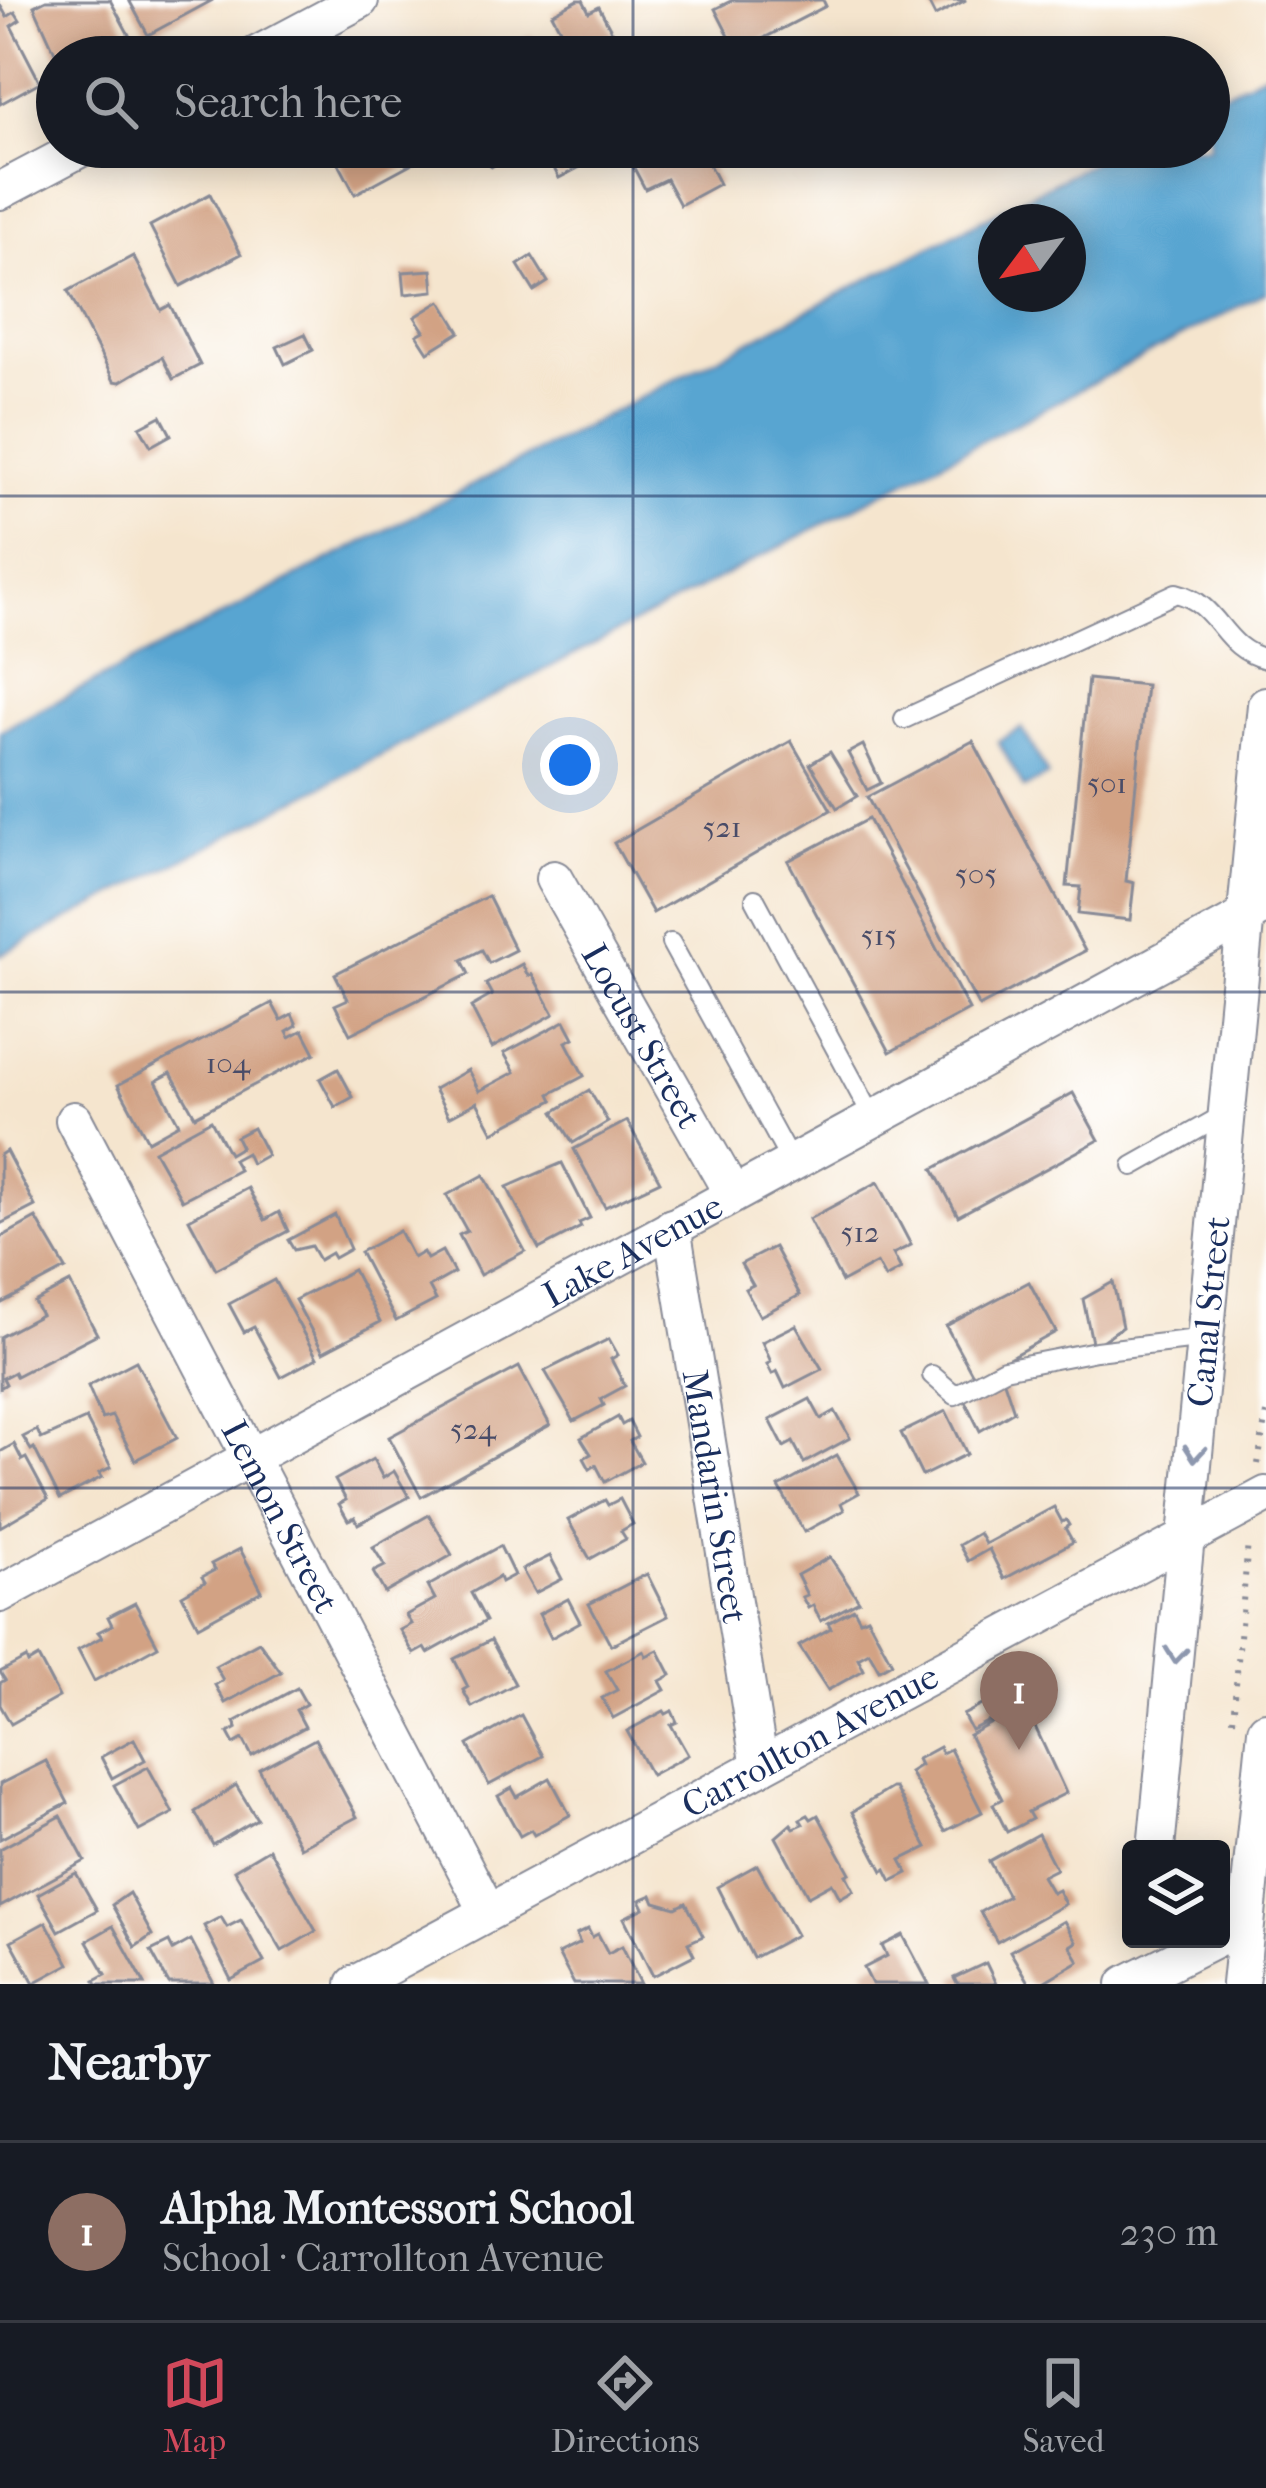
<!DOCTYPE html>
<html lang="en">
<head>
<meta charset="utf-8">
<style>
	body { margin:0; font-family:"IM FELL French Canon",serif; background:#242831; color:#f1f3f6 }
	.controls { position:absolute; right:36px; bottom:36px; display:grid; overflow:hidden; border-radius:12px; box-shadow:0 6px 30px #0003 }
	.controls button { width:108px; height:108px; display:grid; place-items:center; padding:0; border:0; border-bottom:3px solid #363941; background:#171b24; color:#f1f3f6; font:60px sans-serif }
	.compass { position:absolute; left:978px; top:204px; width:108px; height:108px; border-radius:50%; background:#171b24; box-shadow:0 6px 30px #0003; rotate:238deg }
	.you { position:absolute; left:570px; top:765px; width:42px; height:42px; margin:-30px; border:9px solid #fff; border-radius:50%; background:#1a73e8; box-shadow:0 0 0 18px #1a73e833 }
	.badge { display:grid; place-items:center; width:78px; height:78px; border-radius:50%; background:#d1495b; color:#fff; font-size:39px; font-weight:700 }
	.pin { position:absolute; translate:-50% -99px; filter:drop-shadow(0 3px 6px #0008) }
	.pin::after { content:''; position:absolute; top:63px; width:42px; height:36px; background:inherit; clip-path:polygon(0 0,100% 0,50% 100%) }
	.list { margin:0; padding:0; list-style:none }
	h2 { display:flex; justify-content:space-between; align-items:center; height:156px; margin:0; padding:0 48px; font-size:51px }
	h2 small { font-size:39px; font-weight:400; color:#9ea1a6 }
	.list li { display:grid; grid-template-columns:78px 1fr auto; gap:36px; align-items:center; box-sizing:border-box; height:180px; padding:0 48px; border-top:3px solid #363941 }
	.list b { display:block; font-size:45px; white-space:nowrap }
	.list p { margin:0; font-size:39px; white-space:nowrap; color:#9ea1a6 }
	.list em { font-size:39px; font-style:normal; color:#9ea1a6 }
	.icon { flex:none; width:66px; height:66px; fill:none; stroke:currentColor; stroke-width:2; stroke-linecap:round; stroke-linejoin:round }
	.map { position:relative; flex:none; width:1266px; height:1984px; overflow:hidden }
	.search { position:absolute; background:#171b24; box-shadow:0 6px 30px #0003; left:36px; right:36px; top:36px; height:132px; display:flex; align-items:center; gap:30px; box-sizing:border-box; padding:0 42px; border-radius:66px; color:#9ea1a6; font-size:45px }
	.sheet { height:336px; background:#171b24 }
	nav { display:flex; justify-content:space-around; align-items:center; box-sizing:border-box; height:168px; border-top:3px solid #363941; background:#171b24; font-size:33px; color:#9ea1a6 }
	nav a { display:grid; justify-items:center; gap:6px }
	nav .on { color:#d1495b }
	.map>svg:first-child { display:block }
</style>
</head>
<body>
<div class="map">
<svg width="1266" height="1984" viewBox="0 0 1266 1984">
	<rect width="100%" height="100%" fill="#fff"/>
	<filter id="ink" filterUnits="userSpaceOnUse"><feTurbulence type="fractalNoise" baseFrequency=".00833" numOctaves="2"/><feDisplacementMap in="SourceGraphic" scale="24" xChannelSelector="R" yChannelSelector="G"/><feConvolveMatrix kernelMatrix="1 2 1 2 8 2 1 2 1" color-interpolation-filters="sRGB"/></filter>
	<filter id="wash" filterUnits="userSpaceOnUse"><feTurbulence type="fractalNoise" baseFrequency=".004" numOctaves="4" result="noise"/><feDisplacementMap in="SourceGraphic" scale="48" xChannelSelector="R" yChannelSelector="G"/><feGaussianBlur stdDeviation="2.7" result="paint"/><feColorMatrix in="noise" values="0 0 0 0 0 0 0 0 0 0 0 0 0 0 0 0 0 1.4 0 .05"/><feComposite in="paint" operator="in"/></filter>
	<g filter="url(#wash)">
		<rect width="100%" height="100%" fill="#f5e5ce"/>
		<g fill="#58a5d1" stroke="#3a6a98" stroke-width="3" fill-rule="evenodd">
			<path d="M 1266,72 L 1266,292 L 0,955 L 0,731 L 1122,147 L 1209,147 L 1209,101 ZM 996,222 L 1068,222 L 1068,294 L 996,294 Z"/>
			<polygon points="1022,728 1048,775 1024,788 998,741"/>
		</g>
		<g id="blocks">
			<g fill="#d2a284">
				<polygon points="46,0 110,0 129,35 88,57 57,57 34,6"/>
				<polygon points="129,0 213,0 148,35"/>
				<polygon points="578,0 583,0 589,12 599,7 625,57 575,57 552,14"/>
				<polygon points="733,0 823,0 826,6 737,52 715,9"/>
				<polygon points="927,0 966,0 935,16"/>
				<polygon points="0,5 7,17 15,12 20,20 11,26 40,82 0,104"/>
				<polygon points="531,35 542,57 489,57"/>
				<polygon points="330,147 442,147 355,194"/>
				<polygon points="480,147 527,147 491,167"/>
				<polygon points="543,147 606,147 609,152 559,178"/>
				<polygon points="623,147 700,147 719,184 680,205 666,179 645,189"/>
				<polygon points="210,194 241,254 181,286 150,226"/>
				<polygon points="133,256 161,310 170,305 200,365 173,379 162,357 120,382 114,381 68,291"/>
				<polygon points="532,256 548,282 534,291 518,265"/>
				<polygon points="432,270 434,291 405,294 403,272"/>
				<polygon points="441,301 460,332 428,352 417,335 424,331 415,317"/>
				<polygon points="305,334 313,350 285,364 277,347"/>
				<polygon points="161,416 171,435 151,446 140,427"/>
				<polygon points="1088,679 1146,685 1126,881 1134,883 1130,920 1078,914 1081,887 1067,886"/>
				<polygon points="791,741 831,810 653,913 614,843"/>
				<polygon points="973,741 1085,951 979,1007 867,797"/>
				<polygon points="863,745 881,783 867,790 848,753"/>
				<polygon points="830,752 857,796 837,808 810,764"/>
				<polygon points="868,819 969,1010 890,1052 788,861"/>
				<polygon points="488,896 515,950 489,963 482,950 462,960 469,974 350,1034 335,1005 348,999 335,974"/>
				<polygon points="522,964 528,976 532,974 554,1014 492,1048 471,1007 492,995 486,984"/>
				<polygon points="272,1003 281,1020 292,1014 297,1025 287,1031 290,1037 303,1030 315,1053 195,1116 171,1073 156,1081 179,1124 148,1141 118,1085"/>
				<polygon points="565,1021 574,1038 566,1042 584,1076 550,1094 553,1100 493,1132 477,1102 449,1117 434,1089 468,1070 479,1091 515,1072 504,1053"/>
				<polygon points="338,1069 353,1097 335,1107 320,1079"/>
				<polygon points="589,1090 608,1122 573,1143 554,1112"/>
				<polygon points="1073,1093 1099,1140 958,1216 933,1169"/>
				<polygon points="211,1120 229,1154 241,1147 236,1137 253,1128 267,1155 251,1164 246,1153 233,1160 239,1170 182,1200 154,1151"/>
				<polygon points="627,1121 660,1181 605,1207 574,1149"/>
				<polygon points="6,1151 35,1206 0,1224 0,1155"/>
				<polygon points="562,1163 590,1218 579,1223 581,1227 539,1249 507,1187"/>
				<polygon points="484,1175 525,1251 480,1275 459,1235 467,1231 447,1195"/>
				<polygon points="878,1182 911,1245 893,1254 901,1269 885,1278 877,1263 842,1282 809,1219"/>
				<polygon points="248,1188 265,1220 279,1212 288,1231 216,1269 189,1219"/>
				<polygon points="335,1215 350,1249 334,1258 331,1253 319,1260 311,1246 294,1250 288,1240"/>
				<polygon points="36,1218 66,1269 0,1304 0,1238"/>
				<polygon points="399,1231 413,1258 423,1252 427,1259 442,1251 454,1273 429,1287 436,1300 396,1321 360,1252"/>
				<polygon points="774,1247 800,1295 760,1316 745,1289 753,1285 741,1264"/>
				<polygon points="353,1270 380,1322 323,1352 295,1300"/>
				<polygon points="274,1280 317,1358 281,1377 254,1327 244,1332 229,1304"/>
				<polygon points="1029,1282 1056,1332 974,1377 946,1326"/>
				<polygon points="1113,1282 1122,1327 1093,1347 1083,1299"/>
				<polygon points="70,1283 97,1334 16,1376 14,1372 3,1378 6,1384 0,1388 0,1337 41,1315 34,1302"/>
				<polygon points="796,1325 822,1369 785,1388 777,1371 772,1374 767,1364 771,1362 762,1342"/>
				<polygon points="609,1339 618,1355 611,1359 625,1386 601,1399 604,1405 574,1421 545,1371"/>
				<polygon points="136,1361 177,1438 135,1460 112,1416 102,1419 88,1386"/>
				<polygon points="519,1367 550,1425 421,1497 389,1437"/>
				<polygon points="1002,1375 1014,1411 980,1431 964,1399"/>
				<polygon points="810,1399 821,1419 835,1411 850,1438 804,1463 793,1442 784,1447 770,1420"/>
				<polygon points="946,1411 967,1454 922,1476 901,1433"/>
				<polygon points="618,1417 622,1425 629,1421 637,1437 630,1441 642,1462 605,1482 596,1465 590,1469 584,1458 591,1454 581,1438"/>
				<polygon points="86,1419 111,1467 99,1473 102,1477 60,1499 34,1448 31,1450 23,1437 37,1430 41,1439"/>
				<polygon points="14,1444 22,1460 26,1458 48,1499 0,1527 0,1452"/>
				<polygon points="837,1455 859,1493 841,1503 844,1510 804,1532 779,1487"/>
				<polygon points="373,1459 383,1478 394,1471 409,1497 358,1524 355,1517 348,1520 339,1504 346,1500 335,1480"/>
				<polygon points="620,1499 633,1524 621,1531 626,1539 590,1559 568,1520 605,1500 608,1505"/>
				<polygon points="1054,1507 1062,1522 1066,1520 1069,1525 1065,1528 1073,1542 1004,1579 989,1549 968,1561 959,1545 979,1533 985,1544"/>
				<polygon points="429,1515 452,1555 385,1593 373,1572 385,1566 373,1547"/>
				<polygon points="500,1546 514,1575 501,1582 499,1577 471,1593 486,1621 428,1653 425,1648 414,1654 400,1630 411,1624 406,1615 435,1599 428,1586"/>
				<polygon points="240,1549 262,1591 198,1626 182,1595 205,1582 202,1577 215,1570 211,1564"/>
				<polygon points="550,1556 562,1579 535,1593 522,1570"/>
				<polygon points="830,1557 859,1601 821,1621 813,1605 808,1608 802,1597 807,1595 797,1575"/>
				<polygon points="647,1574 668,1616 611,1645 589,1604"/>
				<polygon points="568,1599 580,1622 551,1638 539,1614"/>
				<polygon points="135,1603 158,1646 94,1681 78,1650 102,1637 98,1632 112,1625 108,1617"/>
				<polygon points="854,1609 860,1620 867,1617 892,1663 879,1670 869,1652 858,1658 864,1670 828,1690 799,1646 831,1628 828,1623"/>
				<polygon points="491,1640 515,1684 472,1707 463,1690 468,1687 454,1659"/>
				<polygon points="259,1642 281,1672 225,1703 215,1685 223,1680 215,1666"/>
				<polygon points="658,1650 671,1675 660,1681 665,1690 613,1718 602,1698 617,1690 606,1671 644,1651 646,1656"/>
				<polygon points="38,1657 59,1697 11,1724 0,1705 0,1683 5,1680 0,1672 26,1658 28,1663"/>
				<polygon points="1037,1677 1040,1695 1020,1705 1025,1705 1066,1793 1028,1812 1032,1819 1007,1832 993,1804 1002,1799 969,1735 1010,1713 1009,1711 971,1730 963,1715"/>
				<polygon points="297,1688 306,1704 296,1710 305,1727 252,1756 243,1739 234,1744 228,1733 237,1728 234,1722"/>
				<polygon points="664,1711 666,1714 672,1711 677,1722 671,1725 688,1755 651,1775 627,1731"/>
				<polygon points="521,1715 543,1756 489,1785 468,1745"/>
				<polygon points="134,1739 145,1760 112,1778 101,1757"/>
				<polygon points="315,1739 357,1817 300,1847 259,1769"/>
				<polygon points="939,1747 942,1753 950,1749 982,1812 945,1831 909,1772 920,1765 917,1759"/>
				<polygon points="46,1761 68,1803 0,1839 0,1784"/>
				<polygon points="148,1767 173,1813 139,1831 114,1785"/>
				<polygon points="550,1778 570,1815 534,1835 531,1830 520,1836 498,1796 512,1788 517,1797"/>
				<polygon points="236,1785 257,1819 213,1845 195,1812"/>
				<polygon points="891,1788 895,1788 927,1847 901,1860 908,1873 892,1881 886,1869 883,1871 852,1812"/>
				<polygon points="808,1815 811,1819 818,1815 850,1873 846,1875 854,1890 840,1898 832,1883 808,1896 776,1837 791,1824 794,1828 803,1824 800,1819"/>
				<polygon points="61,1816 85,1861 0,1907 0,1849"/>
				<polygon points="1038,1834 1056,1869 1042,1876 1052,1893 1058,1890 1065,1904 997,1942 980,1912 1008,1896 989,1861"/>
				<polygon points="269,1849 316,1931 282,1951 234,1870"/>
				<polygon points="757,1865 796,1935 753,1958 717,1887"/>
				<polygon points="76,1873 97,1910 59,1931 38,1894"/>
				<polygon points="129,1893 152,1935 135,1947 112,1905"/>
				<polygon points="652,1895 655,1902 676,1908 686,1903 703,1936 688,1943 694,1955 653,1976 624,1918 644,1908 640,1900"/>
				<polygon points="221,1917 227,1927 241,1920 264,1962 231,1980 204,1926"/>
				<polygon points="1064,1921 1076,1942 1070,1946 1079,1961 1040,1984 1029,1984 1010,1951"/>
				<polygon points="46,1922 69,1964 34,1983 11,1941"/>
				<polygon points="113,1926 145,1984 97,1984 95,1980 106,1974 87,1941"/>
				<polygon points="588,1929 592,1937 598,1934 608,1953 622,1946 641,1984 574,1984 558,1954 580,1943 576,1935"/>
				<polygon points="903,1935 929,1984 872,1984 864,1968 887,1956 882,1946"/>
				<polygon points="191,1940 214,1984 169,1984 151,1951 169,1942 173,1950"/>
				<polygon points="986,1963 996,1984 957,1984 954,1978"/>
			</g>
		</g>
	</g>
	<g filter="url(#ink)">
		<use href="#blocks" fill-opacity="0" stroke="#888a96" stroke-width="3"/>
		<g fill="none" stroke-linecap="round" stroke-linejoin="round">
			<g stroke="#888a96" stroke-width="22">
				<g id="lane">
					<path d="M 904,719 L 1176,593 C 1221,604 1220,648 1266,659"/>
					<polyline points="755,899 873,1118"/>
					<polyline points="671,943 791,1162"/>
					<polyline points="1133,1166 1227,1113"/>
					<polyline points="932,1375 955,1395 1004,1369 1096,1351 1206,1338"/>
				</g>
			</g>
			<g stroke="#888a96" stroke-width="40">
				<g id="street">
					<polyline points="253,57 360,0"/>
					<polyline points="0,191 83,147"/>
					<path id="s1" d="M 554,879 L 732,1193"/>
					<path id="s2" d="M 74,1120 L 488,1912"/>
					<path id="s3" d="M 672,1227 L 760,1767"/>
					<path id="s4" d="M 0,1594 L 1266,905"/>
					<path id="s5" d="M 1156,1849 L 1266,705"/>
					<path id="s6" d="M 355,1984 L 1266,1495"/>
					<polyline points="1126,1984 1215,1939"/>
					<polyline points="1240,1984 1266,1730"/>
				</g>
			</g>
			<g stroke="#888a96" stroke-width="6" stroke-dasharray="3 9" stroke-linecap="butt">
				<polyline points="1258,1464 1266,1414"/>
				<polyline points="1233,1720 1248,1542"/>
			</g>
			<use href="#lane" stroke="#fff" stroke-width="18"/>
			<use href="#street" stroke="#fff" stroke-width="36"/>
		</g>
		<defs><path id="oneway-chevron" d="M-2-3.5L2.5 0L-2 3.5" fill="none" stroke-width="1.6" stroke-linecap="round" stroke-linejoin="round" transform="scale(3)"/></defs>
		<g stroke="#8d97ae">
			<use href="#oneway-chevron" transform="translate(1195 1453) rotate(95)"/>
			<use href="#oneway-chevron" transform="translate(1176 1655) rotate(96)"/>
		</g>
	</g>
	<path fill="none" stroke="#1b2f5e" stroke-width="3" stroke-opacity="0.55" d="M 633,0 L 633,57M 633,147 L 633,1984M 0,496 L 1266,496M 0,992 L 1266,992M 0,1488 L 1266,1488"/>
	<g text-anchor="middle" stroke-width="9" stroke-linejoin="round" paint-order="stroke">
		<g font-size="30" fill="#494c68">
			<text x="1107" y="793">501</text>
			<text x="722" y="837">521</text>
			<text x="976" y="884">505</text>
			<text x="879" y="945">515</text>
			<text x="228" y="1073">104</text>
			<text x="860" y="1242">512</text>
			<text x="473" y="1439">524</text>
		</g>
		<g font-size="36" fill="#1b2f5e" stroke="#fff">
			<text dy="13" stroke="none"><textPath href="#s1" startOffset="180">Locust Street</textPath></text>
			<text dy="13" stroke="none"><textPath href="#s4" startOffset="720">Lake Avenue</textPath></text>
			<text dy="13" stroke="none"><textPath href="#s5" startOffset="540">Canal Street</textPath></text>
			<text dy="13" stroke="none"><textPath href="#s3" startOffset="273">Mandarin Street</textPath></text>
			<text dy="13" stroke="none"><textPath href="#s2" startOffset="447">Lemon Street</textPath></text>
			<text dy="13" stroke="none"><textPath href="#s6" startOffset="516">Carrollton Avenue</textPath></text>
		</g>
	</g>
</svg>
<div class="controls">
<button><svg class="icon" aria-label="layers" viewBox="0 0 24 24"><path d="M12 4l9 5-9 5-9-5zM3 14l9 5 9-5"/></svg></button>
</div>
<svg class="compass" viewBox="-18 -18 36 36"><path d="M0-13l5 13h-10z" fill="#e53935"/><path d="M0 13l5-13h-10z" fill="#9ea1a6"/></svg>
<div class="you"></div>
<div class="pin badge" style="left:1019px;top:1750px;background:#8d6e63">1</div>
<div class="search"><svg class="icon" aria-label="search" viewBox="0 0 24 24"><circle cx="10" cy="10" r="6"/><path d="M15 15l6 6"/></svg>Search here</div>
</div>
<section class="sheet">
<h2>Nearby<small></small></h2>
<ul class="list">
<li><span class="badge" style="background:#8d6e63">1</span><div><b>Alpha Montessori School</b><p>School · Carrollton Avenue</p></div><em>230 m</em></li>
</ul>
</section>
<nav>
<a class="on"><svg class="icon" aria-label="map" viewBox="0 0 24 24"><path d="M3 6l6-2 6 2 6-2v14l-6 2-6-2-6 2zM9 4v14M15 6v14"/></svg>Map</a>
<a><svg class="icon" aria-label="directions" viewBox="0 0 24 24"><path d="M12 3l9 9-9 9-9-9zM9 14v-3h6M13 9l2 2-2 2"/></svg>Directions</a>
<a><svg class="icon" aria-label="saved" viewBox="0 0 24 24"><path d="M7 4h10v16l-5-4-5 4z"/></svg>Saved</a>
</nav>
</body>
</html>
